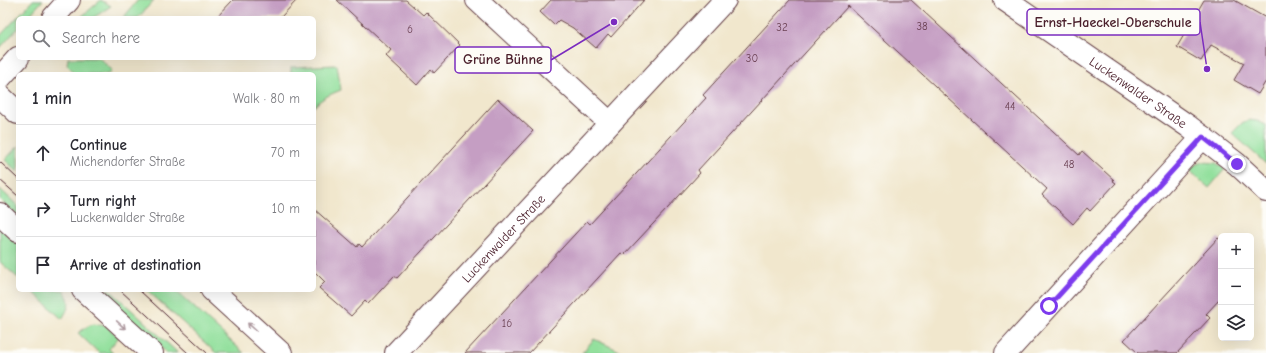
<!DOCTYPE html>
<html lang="en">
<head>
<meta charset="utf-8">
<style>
	body { margin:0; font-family:"Comic Neue",sans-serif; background:#f7f7f7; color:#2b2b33 }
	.controls { position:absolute; right:12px; bottom:12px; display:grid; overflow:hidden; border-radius:6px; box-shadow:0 4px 16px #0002 }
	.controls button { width:36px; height:36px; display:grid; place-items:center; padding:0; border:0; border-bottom:1px solid #e1e1e2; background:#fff; color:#2b2b33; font:20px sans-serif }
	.stop { position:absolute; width:12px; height:12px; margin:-9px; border:3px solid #7c3aed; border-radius:50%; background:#fff }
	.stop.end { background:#7c3aed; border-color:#fff; box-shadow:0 1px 4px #0008 }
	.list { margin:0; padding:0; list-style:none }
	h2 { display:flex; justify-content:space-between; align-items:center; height:52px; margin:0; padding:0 16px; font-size:17px }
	h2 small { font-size:13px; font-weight:400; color:#7c7c81 }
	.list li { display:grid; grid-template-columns:26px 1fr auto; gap:12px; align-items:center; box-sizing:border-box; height:56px; padding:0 16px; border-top:1px solid #e1e1e2 }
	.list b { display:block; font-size:15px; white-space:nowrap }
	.list p { margin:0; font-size:13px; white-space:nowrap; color:#7c7c81 }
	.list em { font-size:13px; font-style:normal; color:#7c7c81 }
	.icon { flex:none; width:22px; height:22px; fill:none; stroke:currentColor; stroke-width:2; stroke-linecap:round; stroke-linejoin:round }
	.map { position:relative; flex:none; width:1266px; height:353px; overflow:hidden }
	.search { position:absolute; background:#fff; box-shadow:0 4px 16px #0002; left:16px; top:16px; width:300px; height:44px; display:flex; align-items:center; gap:10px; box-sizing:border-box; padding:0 14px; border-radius:6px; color:#7c7c81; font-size:15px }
	.panel { position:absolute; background:#fff; box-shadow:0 4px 16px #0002; left:16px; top:72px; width:300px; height:220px; border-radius:6px }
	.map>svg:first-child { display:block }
</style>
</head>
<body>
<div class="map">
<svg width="1266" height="353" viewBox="0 0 1266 353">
	<rect width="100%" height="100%" fill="#fdfcf7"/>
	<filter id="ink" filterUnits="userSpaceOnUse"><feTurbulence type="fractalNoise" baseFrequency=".025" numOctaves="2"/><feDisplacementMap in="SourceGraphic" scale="8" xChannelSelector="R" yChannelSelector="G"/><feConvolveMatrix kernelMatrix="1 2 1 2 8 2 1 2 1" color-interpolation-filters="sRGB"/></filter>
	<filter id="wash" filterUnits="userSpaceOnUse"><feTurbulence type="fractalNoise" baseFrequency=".012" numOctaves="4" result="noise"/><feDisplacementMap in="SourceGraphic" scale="16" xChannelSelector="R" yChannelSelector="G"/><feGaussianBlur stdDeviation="0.9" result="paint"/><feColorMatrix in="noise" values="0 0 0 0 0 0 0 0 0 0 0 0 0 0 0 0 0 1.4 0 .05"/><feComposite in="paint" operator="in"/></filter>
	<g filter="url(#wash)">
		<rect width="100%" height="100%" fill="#f1e7cd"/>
		<g fill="#93e09d" stroke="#6e8064">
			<polygon points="33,0 43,0 27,18 18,18 18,28 0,48 0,36"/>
			<polygon points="101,0 111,6 93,18 80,18"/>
			<polygon points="138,0 154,0 138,18 123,18"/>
			<polygon points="68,58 99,58 112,70 109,74 76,74 67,65"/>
			<path d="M 337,65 L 341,90 C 331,94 321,98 314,107 L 314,74 L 291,74 L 291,67 Z"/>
			<polygon points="1248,120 1257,121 1266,125 1266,164 1232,133 1242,123"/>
			<polygon points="18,146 18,172 5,160"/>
			<polygon points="1202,162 1216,163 1225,169 1209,188 1189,170 1197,164"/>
			<polygon points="0,189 18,206 18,216 0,200"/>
			<polygon points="0,228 18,245 18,278 0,262"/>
			<path d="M 31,290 L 64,290 C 72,303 69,307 62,319 Z"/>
			<polygon points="98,290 110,290 178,353 167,353"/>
			<polygon points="147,290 175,290 244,353 216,353"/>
			<polygon points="94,324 106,326 119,337 109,349 113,353 99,353 78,333 88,326"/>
			<polygon points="594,339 624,353 582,353"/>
		</g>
		<g id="blocks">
			<g fill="#c59ec3">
				<polygon points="233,0 297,0 280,18 216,18"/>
				<polygon points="337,0 406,0 423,15 426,12 460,45 434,73 431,69 417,85 386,56 391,50"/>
				<polygon points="551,0 644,0 611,37 608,34 596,48 573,28 559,20 554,25 540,12"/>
				<polygon points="790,0 911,0 1079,155 1082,151 1114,180 1113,181 1116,183 1090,211 1087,208 1073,224 1042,195 1047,189 848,6 698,170 700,173 667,209 624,255 621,253 529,353 465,353 587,221 590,224 706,98 703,95"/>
				<polygon points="1204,0 1234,0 1266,18 1266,81 1258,94 1234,80 1244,63 1211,45 1201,61 1177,47"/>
				<polygon points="498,99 533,131 397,278 394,276 368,304 365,301 351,316 319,288 325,282 314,271 314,209 357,247 359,244 362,247"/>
				<polygon points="1218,238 1221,240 1221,298 1206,314 1210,318 1177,353 1138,353 1124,340"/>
			</g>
		</g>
	</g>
	<g filter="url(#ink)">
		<use href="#blocks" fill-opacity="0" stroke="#633d43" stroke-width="1"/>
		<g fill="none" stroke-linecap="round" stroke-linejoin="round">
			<g stroke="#633d43" stroke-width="24">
				<g id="minor">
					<polyline points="477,0 610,123"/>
					<path id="s1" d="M 1005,0 L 1188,126 L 1237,164 L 1266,191"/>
					<polyline points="53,18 69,0"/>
					<polyline points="0,78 18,58"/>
					<polyline points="0,96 18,113"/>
					<polyline points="0,214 18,231"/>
					<polyline points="83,290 152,353"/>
					<polyline points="212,290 281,353"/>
					<path id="s2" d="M 396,353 L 725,0"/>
					<polyline points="1006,353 1203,137"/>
				</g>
			</g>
			<use href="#minor" stroke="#fff" stroke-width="22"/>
			<g stroke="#4a1f2b" stroke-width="1">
				<polyline points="0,162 18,179"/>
				<polyline points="0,180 18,196"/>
				<polyline points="120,290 188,353"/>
				<polyline points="139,290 207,353"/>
			</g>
		</g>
		<defs><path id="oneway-shaft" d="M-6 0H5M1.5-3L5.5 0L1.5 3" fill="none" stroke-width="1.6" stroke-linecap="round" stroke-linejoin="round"/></defs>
		<g stroke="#ae9aa0">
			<use href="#oneway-shaft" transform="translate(121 325) rotate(43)"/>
			<use href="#oneway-shaft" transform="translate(252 327) rotate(-138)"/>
		</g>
	</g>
	<g fill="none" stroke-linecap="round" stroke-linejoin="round" filter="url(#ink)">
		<polyline stroke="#7c3aed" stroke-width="5" points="1049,306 1203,137 1237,164"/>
	</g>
	<g text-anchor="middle" stroke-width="4" stroke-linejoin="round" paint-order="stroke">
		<g font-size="11" fill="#693f51">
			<text x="922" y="30">38</text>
			<text x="782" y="31">32</text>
			<text x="410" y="33">6</text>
			<text x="752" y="62">30</text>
			<text x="1010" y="110">44</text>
			<text x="1069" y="168">48</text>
			<text x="507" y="327">16</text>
		</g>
		<g font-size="13" fill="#4a1f2b" stroke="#fdfcf7">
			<text dy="5" stroke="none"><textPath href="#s1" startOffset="162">Luckenwalder Straße</textPath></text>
			<text dy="5" stroke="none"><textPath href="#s2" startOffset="157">Luckenwalder Straße</textPath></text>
		</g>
	</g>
	<path fill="none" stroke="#7b2cbf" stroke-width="1.5" d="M1207 69L1200 22M614 22L551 60"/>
	<g fill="#7b2cbf" stroke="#fdfcf7" stroke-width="1.5">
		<circle cx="1207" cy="69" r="4"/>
		<circle cx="614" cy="22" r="4"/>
	</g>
	<g fill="#fdfcf7" stroke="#7b2cbf" stroke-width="1.5">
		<rect x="1027" y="9" width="173" height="26" rx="4"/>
		<rect x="455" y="47" width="96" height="26" rx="4"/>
	</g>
	<g font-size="14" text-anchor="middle" font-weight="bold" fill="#4a1f2b">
		<text x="1113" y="27">Ernst-Haeckel-Oberschule</text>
		<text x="503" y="64">Grüne Bühne</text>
	</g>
</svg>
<div class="controls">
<button>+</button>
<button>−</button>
<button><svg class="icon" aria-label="layers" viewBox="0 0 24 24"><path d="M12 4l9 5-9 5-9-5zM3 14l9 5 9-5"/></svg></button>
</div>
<div class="stop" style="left:1049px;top:306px"></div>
<div class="stop end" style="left:1237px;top:164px"></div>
<div class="search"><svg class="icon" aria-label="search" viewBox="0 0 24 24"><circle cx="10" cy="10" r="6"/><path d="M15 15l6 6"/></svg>Search here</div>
<section class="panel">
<h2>1 min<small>Walk · 80 m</small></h2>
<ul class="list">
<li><svg class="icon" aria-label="ahead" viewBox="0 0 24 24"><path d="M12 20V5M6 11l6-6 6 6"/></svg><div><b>Continue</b><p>Michendorfer Straße</p></div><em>70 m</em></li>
<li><svg class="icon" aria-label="right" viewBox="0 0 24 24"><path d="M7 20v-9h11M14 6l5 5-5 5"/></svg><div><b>Turn right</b><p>Luckenwalder Straße</p></div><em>10 m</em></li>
<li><svg class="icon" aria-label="arrive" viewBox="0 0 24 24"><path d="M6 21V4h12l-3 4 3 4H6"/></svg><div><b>Arrive at destination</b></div></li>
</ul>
</section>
</div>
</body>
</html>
